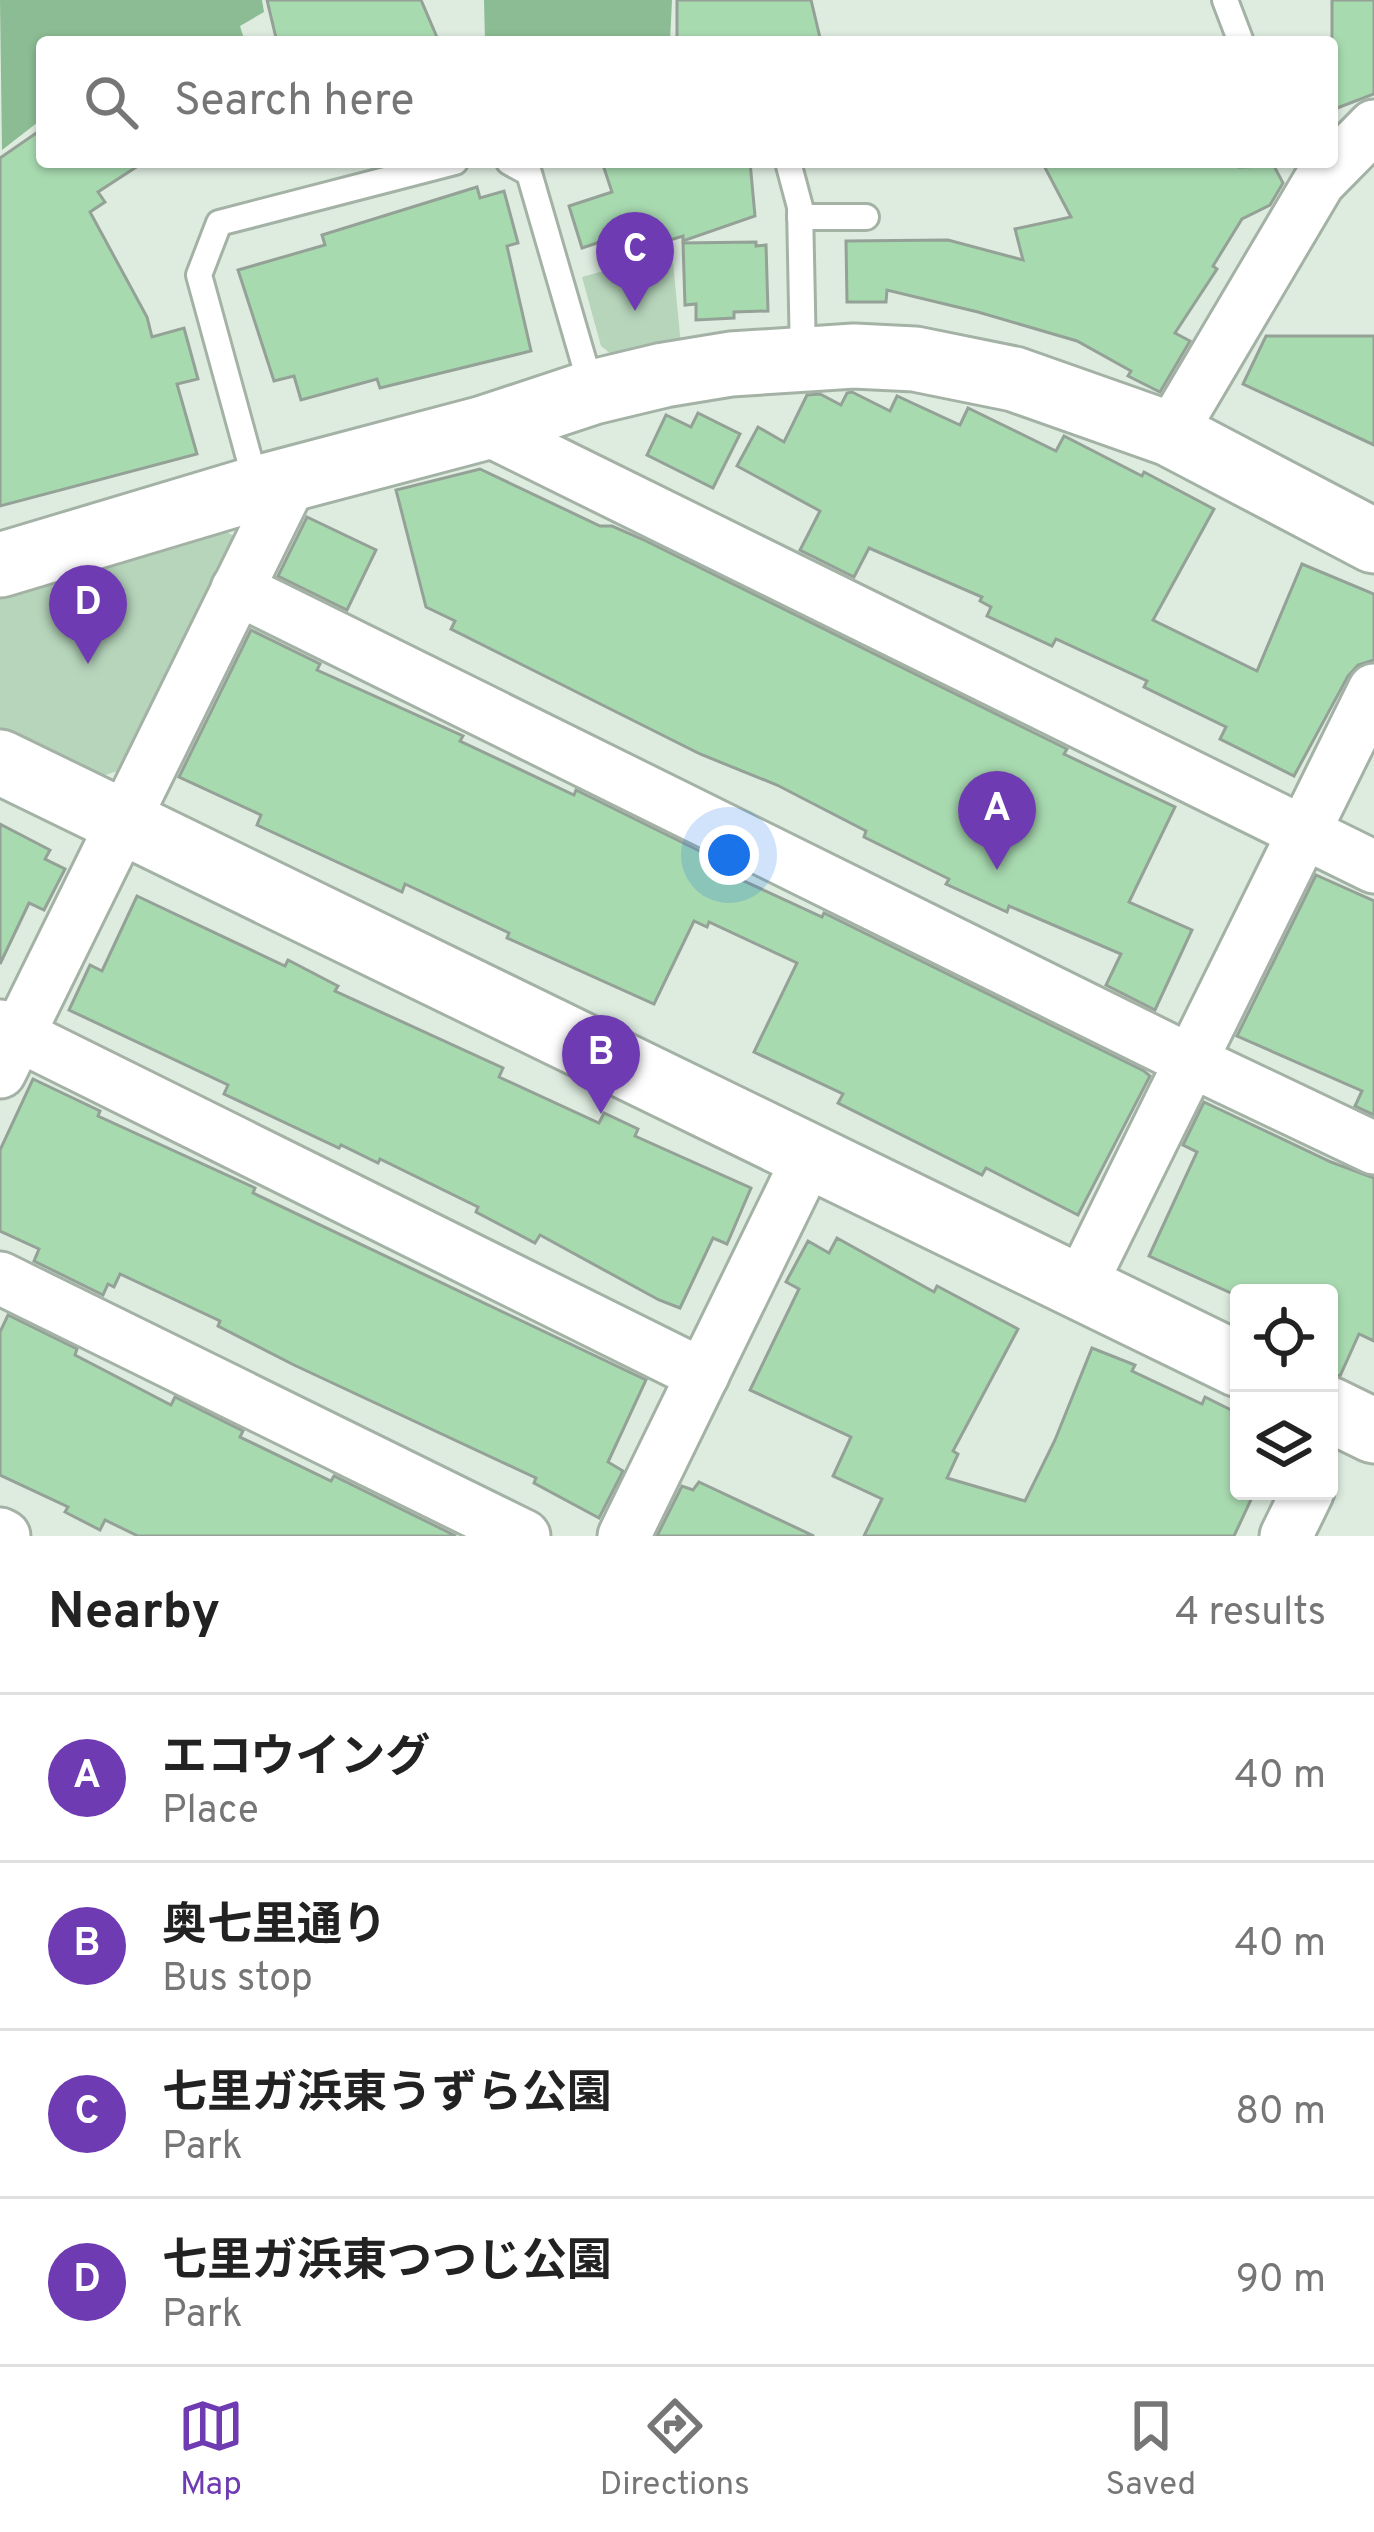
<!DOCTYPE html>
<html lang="en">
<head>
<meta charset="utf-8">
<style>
	body { margin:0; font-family:Overpass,"Noto Sans JP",sans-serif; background:#f2f2f2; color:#222 }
	.controls { position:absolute; right:36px; bottom:36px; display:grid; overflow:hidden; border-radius:12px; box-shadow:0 3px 9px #0004 }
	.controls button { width:108px; height:108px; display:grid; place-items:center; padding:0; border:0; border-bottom:3px solid #e0e0e0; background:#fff; color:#222; font:60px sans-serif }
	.you { position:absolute; left:729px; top:855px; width:42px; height:42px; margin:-30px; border:9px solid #fff; border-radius:50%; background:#1a73e8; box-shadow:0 0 0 18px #1a73e833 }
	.badge { display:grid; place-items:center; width:78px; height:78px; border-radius:50%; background:#6e3bb2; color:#fff; font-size:39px; font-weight:700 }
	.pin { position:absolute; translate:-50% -99px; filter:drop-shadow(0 3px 6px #0008) }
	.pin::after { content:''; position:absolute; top:63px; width:42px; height:36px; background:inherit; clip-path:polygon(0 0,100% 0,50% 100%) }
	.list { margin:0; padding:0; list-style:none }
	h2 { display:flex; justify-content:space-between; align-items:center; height:156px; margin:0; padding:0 48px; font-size:51px }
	h2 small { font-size:39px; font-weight:400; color:#767676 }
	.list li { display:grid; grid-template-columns:78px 1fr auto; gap:36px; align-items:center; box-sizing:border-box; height:168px; padding:0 48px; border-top:3px solid #e0e0e0 }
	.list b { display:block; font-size:45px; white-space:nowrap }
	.list p { margin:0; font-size:39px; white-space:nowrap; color:#767676 }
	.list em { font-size:39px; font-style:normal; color:#767676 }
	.icon { flex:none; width:66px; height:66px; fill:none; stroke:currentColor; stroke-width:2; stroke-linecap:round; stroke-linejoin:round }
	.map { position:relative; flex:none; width:1374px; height:1536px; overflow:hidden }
	.search { position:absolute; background:#fff; box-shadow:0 3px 9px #0004; left:36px; right:36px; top:36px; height:132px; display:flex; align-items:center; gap:30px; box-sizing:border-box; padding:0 42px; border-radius:12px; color:#767676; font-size:45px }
	.sheet { height:828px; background:#fff }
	nav { display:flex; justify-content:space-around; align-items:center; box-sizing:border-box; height:168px; border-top:3px solid #e0e0e0; background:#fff; font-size:33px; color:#767676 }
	nav a { display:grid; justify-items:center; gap:6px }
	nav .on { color:#6e3bb2 }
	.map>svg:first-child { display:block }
</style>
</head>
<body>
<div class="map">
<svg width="1374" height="1536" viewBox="0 0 1374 1536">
	<rect width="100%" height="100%" fill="#deece0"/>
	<g fill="#b6d5bb">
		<polygon points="672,252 681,345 620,361 601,346 582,277"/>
		<polygon points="225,531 239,539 126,768 94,779 0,733 0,596"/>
	</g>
	<g fill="#8cbc93">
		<polygon points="0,0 262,0 264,12 240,26 245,42 42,42 42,119 2,150"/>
		<polygon points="484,0 672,0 670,42 485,42"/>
	</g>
	<g fill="#a8dab0" stroke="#94a196" stroke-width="3">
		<polygon points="267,0 421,0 439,42 277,42"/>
		<polygon points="677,0 811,0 821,42 677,42"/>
		<polygon points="1332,0 1374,0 1374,94 1332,110"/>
		<polygon points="42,129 42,162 144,162 98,192 105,202 90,212 147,317 152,337 184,328 198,379 177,384 197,454 0,506 0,158"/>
		<polygon points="602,162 750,162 755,216 683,241 683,236 611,258 606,240 582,248 569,206 612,192"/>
		<polygon points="1042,162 1237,162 1239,167 1274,166 1283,183 1270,205 1242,219 1213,266 1217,269 1175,333 1190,341 1160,392 1128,376 1131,371 1077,341 978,312 887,290 886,302 847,302 846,241 948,240 1023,260 1015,229 1071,217"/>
		<polygon points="477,187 480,198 504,191 518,243 507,246 531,351 380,388 377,379 301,400 294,376 274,381 238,270 325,245 322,235"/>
		<polygon points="756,242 756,246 766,245 768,311 734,312 734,318 696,320 696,304 685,305 683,243"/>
		<polygon points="1266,336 1374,336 1374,445 1243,384"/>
		<polygon points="852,392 890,411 897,396 960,425 968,408 1056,451 1064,436 1142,476 1144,472 1214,509 1153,620 1257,671 1302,564 1374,594 1374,660 1358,665 1348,676 1294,776 1220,739 1226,727 1144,687 1147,681 1056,639 1052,646 987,616 991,607 980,601 982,597 869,548 854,577 800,550 820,511 737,466 758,427 784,442 807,395 820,394 841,405 847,393"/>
		<polygon points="698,413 740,434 713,488 647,455 666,415 691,427"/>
		<polygon points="480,469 600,526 612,526 642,539 1067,749 1064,754 1175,807 1129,902 1192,930 1155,1010 1106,985 1121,954 1009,906 1007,912 946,884 949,879 864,837 866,831 777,785 700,754 451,629 455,621 426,607 396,490"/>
		<polygon points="307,517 376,550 347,610 278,576"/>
		<polygon points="251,630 320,664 317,670 463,736 460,741 574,795 576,790 734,868 731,875 822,917 824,913 1144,1071 1150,1076 1078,1215 986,1168 982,1175 838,1103 843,1094 754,1052 797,963 709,922 707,927 694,921 654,1004 507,938 509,933 405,884 402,892 257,825 261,815 179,777"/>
		<polygon points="0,824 50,850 45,859 65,869 44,910 29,903 0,964"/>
		<polygon points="1316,875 1374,901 1374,1115 1355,1106 1362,1091 1237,1036"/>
		<polygon points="137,896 285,966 288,960 338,986 335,991 503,1068 499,1077 599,1123 604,1113 638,1129 635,1136 751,1188 727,1244 713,1238 680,1308 659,1300 540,1235 535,1243 476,1212 478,1207 380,1159 378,1163 341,1145 339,1148 224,1094 228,1085 69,1010 90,965 102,971"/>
		<polygon points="33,1079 100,1111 98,1116 255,1188 253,1193 646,1380 608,1462 623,1471 599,1518 534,1483 536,1478 294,1365 218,1326 220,1321 120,1274 114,1287 108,1284 103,1295 34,1261 39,1249 0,1231 0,1150"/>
		<polygon points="1204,1102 1331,1162 1374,1178 1374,1341 1359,1334 1340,1376 1329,1373 1329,1293 1231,1293 1149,1256 1197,1152 1183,1145"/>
		<polygon points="837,1238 934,1292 937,1286 1018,1329 953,1451 958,1454 947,1478 1025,1501 1055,1440 1092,1348 1135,1365 1132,1371 1202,1404 1205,1397 1239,1414 1239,1491 1255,1491 1234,1536 864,1536 882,1499 833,1476 851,1437 750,1390 799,1289 786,1282 808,1241 829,1253"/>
		<polygon points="8,1315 77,1349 75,1355 171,1405 175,1397 243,1431 240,1437 331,1481 334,1476 456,1536 138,1536 105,1520 100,1530 65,1512 68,1507 0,1475 0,1332"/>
		<polygon points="699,1482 814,1536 657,1536 682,1486 693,1490"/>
	</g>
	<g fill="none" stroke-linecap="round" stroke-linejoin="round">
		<g stroke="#a4b2a6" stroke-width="30">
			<g id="service">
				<polyline points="1225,0 1241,42"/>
				<polyline points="509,162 529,173 592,390"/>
				<polyline points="788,162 800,207 803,356"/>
				<polyline points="800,217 866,217"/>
				<polyline points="257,487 199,275 219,223 455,162"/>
			</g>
		</g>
		<g stroke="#a4b2a6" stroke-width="57">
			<g id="minor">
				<polyline points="484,428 1374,867"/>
				<polyline points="1170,434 1319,182 1374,126"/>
				<polyline points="237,589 1191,1061 1374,1148"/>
				<polyline points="0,1026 703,1375"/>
				<polyline points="0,1072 292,479"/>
				<polyline points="0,1278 524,1536"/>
				<polyline points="1079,1288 1374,690"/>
				<polyline points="0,1534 4,1536"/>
				<polyline points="624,1536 809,1157"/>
				<polyline points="1286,1536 1308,1491"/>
			</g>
		</g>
		<g stroke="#a4b2a6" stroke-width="69">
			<g id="tertiary">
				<polyline points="0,565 257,488 484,428 593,392 664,375 731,364 854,356 915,359 1014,379 1170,434 1374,541"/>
				<polyline points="0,762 1239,1365"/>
				<polyline points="1329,1409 1374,1431"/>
			</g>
		</g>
		<use href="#service" stroke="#fff" stroke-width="24"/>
		<use href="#minor" stroke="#fff" stroke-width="51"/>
		<use href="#tertiary" stroke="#fff" stroke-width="63"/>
	</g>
</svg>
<div class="controls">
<button><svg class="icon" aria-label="locate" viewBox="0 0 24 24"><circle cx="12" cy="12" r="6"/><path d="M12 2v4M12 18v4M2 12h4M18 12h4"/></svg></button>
<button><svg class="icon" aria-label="layers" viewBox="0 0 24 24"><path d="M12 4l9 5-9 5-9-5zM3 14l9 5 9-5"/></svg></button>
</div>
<div class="you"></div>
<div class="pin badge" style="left:997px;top:870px">A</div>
<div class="pin badge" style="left:601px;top:1114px">B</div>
<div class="pin badge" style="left:635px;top:311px">C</div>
<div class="pin badge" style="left:88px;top:664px">D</div>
<div class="search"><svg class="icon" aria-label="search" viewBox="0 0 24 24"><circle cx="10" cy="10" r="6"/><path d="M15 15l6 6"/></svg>Search here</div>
</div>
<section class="sheet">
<h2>Nearby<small>4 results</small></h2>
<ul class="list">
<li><span class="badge">A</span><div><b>エコウイング</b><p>Place</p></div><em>40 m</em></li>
<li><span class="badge">B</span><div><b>奥七里通り</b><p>Bus stop</p></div><em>40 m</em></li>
<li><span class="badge">C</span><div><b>七里ガ浜東うずら公園</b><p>Park</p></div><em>80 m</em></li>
<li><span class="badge">D</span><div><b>七里ガ浜東つつじ公園</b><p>Park</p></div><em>90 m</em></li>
</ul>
</section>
<nav>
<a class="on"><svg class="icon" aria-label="map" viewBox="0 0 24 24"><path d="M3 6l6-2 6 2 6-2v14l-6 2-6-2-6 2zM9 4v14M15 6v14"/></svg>Map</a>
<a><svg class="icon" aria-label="directions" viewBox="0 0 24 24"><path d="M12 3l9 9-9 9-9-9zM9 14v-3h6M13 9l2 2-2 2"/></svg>Directions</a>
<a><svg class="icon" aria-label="saved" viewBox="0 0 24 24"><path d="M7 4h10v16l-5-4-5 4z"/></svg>Saved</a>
</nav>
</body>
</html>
